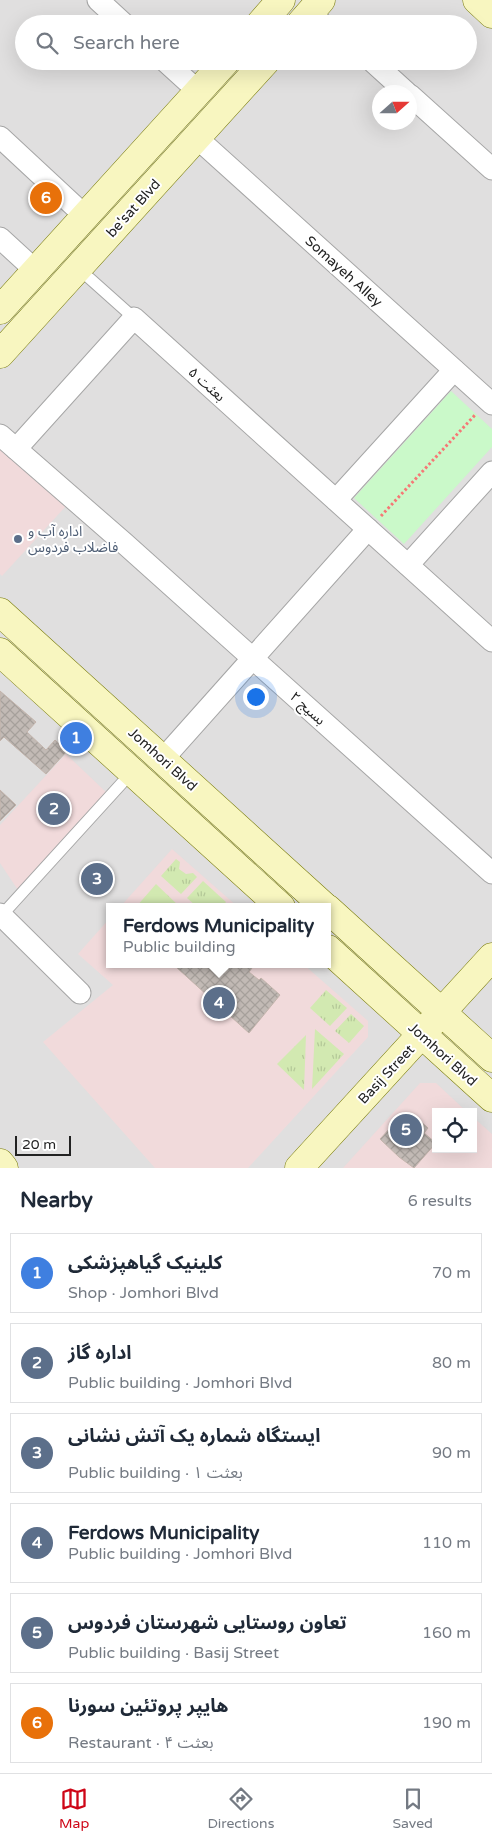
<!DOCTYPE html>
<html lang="en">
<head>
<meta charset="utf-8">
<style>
	body { margin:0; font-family:"Varela Round","Noto Sans Arabic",sans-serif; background:#f2f2f3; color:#1f2937 }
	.controls { position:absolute; right:15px; bottom:15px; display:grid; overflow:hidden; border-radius:0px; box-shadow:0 5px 20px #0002 }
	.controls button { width:45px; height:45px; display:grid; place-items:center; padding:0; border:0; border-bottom:1px solid #e0e1e3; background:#fff; color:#1f2937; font:25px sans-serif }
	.compass { position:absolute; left:372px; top:85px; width:45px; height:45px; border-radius:50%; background:#fff; box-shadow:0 5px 20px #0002; rotate:69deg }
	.scale { position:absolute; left:15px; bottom:12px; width:56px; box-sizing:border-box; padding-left:5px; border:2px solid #222; border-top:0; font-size:14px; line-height:18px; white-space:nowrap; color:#222; -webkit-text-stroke:4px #fff; paint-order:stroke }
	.you { position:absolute; left:255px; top:696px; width:18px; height:18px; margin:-12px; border:4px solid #fff; border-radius:50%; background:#1a73e8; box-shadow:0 0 0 8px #1a73e833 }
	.badge { display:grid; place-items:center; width:32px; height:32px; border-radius:50%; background:#ce0617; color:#fff; font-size:16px; font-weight:700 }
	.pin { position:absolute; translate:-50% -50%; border:2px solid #fff; box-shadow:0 1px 5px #0006 }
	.popup { position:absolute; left:106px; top:903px; width:225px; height:65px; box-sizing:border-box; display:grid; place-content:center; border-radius:0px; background:#fff; filter:drop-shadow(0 1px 4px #0005); font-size:16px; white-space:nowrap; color:#747a83 }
	.popup b { font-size:19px; color:#1f2937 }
	.popup::after { content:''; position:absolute; left:50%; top:100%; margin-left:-10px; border:10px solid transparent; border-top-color:#fff }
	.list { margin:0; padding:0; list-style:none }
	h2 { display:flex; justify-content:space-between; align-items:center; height:65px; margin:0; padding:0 20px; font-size:21px }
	h2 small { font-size:16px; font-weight:400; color:#747a83 }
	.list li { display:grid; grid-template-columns:32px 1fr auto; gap:15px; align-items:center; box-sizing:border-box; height:80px; margin:0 10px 10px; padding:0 10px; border:1px solid #e0e1e3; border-radius:0px }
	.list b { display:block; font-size:19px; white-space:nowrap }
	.list p { margin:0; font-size:16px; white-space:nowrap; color:#747a83 }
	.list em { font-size:16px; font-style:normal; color:#747a83 }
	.icon { flex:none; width:28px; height:28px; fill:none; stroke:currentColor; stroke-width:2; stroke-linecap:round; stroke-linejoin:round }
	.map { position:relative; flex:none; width:492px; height:1168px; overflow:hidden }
	.search { position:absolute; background:#fff; box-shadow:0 5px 20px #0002; left:15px; right:15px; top:15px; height:55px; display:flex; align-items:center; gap:12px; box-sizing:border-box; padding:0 18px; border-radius:28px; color:#747a83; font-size:19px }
	.sheet { height:605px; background:#fff }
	nav { display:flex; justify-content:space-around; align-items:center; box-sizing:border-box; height:70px; border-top:1px solid #e0e1e3; background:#fff; font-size:14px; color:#747a83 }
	nav a { display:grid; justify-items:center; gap:2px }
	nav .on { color:#ce0617 }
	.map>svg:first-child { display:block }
</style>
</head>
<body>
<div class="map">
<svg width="492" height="1168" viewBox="0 0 492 1168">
	<defs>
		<pattern id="grass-tufts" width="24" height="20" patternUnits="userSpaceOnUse" patternTransform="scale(1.25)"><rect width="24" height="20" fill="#d2e9b1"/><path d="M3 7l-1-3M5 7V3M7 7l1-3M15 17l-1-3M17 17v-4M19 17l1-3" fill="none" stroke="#b4c898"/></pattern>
		<pattern id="building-cross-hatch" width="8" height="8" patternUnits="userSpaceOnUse" patternTransform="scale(1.25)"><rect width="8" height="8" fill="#c2bab5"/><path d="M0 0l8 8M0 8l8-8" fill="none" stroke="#a6a09b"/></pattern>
	</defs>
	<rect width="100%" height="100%" fill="#f2eee9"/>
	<path fill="#e0dfdf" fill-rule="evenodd" d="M 0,0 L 492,0 L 492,1168 L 0,1168 ZM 24,24 L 468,24 L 468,61 L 24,61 ZM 380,92 L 410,92 L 410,122 L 380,122 ZM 110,907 L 328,907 L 328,964 L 110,964 ZM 436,1112 L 473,1112 L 473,1149 L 436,1149 Z"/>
	<g fill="#f1dadb">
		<polygon points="0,448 67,505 2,576 0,574"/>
		<polygon points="66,754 107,793 18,890 0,863 0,825"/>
		<polygon points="172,849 238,907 120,907"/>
		<polygon points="110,918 110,964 303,964 368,1021 368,1037 248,1168 155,1168 43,1042 113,985 78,954"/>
		<polygon points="420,1083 436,1083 467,1112 436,1112 436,1149 473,1149 473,1117 492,1134 492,1168 343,1168"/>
	</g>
	<g fill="url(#grass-tufts)">
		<polygon points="176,859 180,862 179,869 186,874 193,873 197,877 181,894 161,876"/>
		<polygon points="203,881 226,902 222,907 197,907 187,898"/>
		<polygon points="156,884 180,907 136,907"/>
		<polygon points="326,990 347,1008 330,1026 310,1008"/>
		<polygon points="351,1014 364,1026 349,1043 335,1031"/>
		<polygon points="315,1029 344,1054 312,1089"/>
		<polygon points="306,1035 304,1090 277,1064"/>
	</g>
	<polygon fill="#caf9c9" points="451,391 492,429 492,447 404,544 354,498"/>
	<g fill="url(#building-cross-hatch)" stroke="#c3b4ac">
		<polygon points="0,691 36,722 27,732 46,750 55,740 67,751 46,774 4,737 0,741"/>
		<polygon points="0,790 16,805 0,821"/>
		<polygon points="179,964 255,964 249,972 259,980 261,978 280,995 249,1033 176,967"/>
		<polygon points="404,1113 415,1124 419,1120 428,1128 424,1133 436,1143 414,1168 399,1157 380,1139"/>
	</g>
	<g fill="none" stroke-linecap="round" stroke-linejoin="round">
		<g stroke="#a6a6a6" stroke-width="13">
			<g id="lane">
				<polyline points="313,9 330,24"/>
				<polyline points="78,268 134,318"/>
				<polyline points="1,916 132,772"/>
			</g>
		</g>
		<g stroke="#a6a6a6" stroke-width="23">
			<g id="street">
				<polyline points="98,0 124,24"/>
				<polyline points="165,61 198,91"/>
				<polyline points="373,62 406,92"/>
				<polyline points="410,95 492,169"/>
				<polyline points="0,137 85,216"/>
				<polyline points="197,138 492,404"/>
				<polyline points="0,238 36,271"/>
				<polyline points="0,435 124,543 492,873"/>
				<polyline points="16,449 134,318 492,641"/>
				<polyline points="336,500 454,370"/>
				<polyline points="408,565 492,472"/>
				<polyline points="163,759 368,529"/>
				<polyline points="0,914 80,993"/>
			</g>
		</g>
		<g stroke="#777a08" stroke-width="29">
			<g id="secondary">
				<polyline points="477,0 492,14"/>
				<polyline points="260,24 281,0"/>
				<polyline points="300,24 321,0"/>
				<polyline points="0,310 226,61"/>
				<polyline points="0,354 266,61"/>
				<polyline points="0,612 325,907"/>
				<polyline points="0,652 281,907"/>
				<polyline points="328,909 492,1058"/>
				<polyline points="328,949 492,1098"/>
				<polyline points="0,1163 4,1168"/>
				<polyline points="299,1168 492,957"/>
			</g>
		</g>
		<polyline stroke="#f67775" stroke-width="3" stroke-dasharray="2.5 2.5" stroke-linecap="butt" points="381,516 475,415"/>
		<use href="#lane" stroke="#fff" stroke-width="11"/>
		<use href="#street" stroke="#fff" stroke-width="21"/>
		<use href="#secondary" stroke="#f8f6c0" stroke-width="28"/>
	</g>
	<circle fill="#5c6f8a" stroke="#fff" stroke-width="2" cx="18" cy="539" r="5"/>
	<g text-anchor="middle" stroke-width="4" stroke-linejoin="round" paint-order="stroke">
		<g font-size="14" fill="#222" stroke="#fff">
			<text transform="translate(133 208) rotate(-48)" y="5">be'sat Blvd</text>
			<text transform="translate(344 271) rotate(42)" y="5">Somayeh Alley</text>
			<text transform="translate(207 384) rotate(42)" y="5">بعثت ۵</text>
			<text transform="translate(308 708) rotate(42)" y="5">بسیج ۲</text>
			<text transform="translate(163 759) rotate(42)" y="5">Jomhori Blvd</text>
			<text transform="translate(443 1054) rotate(42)" y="5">Jomhori Blvd</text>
			<text transform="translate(386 1074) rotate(-47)" y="5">Basij Street</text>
		</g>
		<g font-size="14" fill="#4e5e75" stroke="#fff" text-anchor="start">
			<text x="28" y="536">اداره آب و<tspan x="28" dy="16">فاضلاب فردوس</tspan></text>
		</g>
	</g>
</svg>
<div class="controls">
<button><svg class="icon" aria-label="locate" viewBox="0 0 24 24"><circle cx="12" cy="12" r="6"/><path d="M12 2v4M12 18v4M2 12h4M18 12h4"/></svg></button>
</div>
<svg class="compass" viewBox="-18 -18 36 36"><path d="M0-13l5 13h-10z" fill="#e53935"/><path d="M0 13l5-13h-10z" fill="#747a83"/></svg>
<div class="scale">20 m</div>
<div class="you"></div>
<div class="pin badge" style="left:76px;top:738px;background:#3f7fe0">1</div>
<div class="pin badge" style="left:54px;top:809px;background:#5c6f8a">2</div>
<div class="pin badge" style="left:97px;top:879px;background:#5c6f8a">3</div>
<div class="pin badge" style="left:219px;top:1003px;background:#5c6f8a">4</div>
<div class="popup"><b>Ferdows Municipality</b>Public building</div>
<div class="pin badge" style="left:406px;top:1130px;background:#5c6f8a">5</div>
<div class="pin badge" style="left:46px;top:198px;background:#e8710a">6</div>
<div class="search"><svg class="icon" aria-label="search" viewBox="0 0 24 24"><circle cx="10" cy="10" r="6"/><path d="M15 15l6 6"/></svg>Search here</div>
</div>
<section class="sheet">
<h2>Nearby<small>6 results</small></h2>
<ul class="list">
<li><span class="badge" style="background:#3f7fe0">1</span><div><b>کلینیک گیاهپزشکی</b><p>Shop · Jomhori Blvd</p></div><em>70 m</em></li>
<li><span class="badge" style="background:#5c6f8a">2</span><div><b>اداره گاز</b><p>Public building · Jomhori Blvd</p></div><em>80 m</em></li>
<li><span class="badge" style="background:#5c6f8a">3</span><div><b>ایستگاه شماره یک آتش نشانی</b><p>Public building · بعثت ۱</p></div><em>90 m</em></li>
<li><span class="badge" style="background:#5c6f8a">4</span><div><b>Ferdows Municipality</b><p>Public building · Jomhori Blvd</p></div><em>110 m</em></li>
<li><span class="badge" style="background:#5c6f8a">5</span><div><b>تعاون روستایی شهرستان فردوس</b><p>Public building · Basij Street</p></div><em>160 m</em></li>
<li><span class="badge" style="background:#e8710a">6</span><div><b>هایپر پروتئین سورنا</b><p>Restaurant · بعثت ۴</p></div><em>190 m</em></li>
</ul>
</section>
<nav>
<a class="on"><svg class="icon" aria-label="map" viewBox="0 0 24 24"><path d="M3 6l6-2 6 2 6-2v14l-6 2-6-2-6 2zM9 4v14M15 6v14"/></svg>Map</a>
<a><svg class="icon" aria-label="directions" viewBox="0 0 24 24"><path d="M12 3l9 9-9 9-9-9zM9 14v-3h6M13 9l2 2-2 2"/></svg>Directions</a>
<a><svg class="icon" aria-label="saved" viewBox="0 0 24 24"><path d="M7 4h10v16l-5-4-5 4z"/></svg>Saved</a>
</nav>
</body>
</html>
